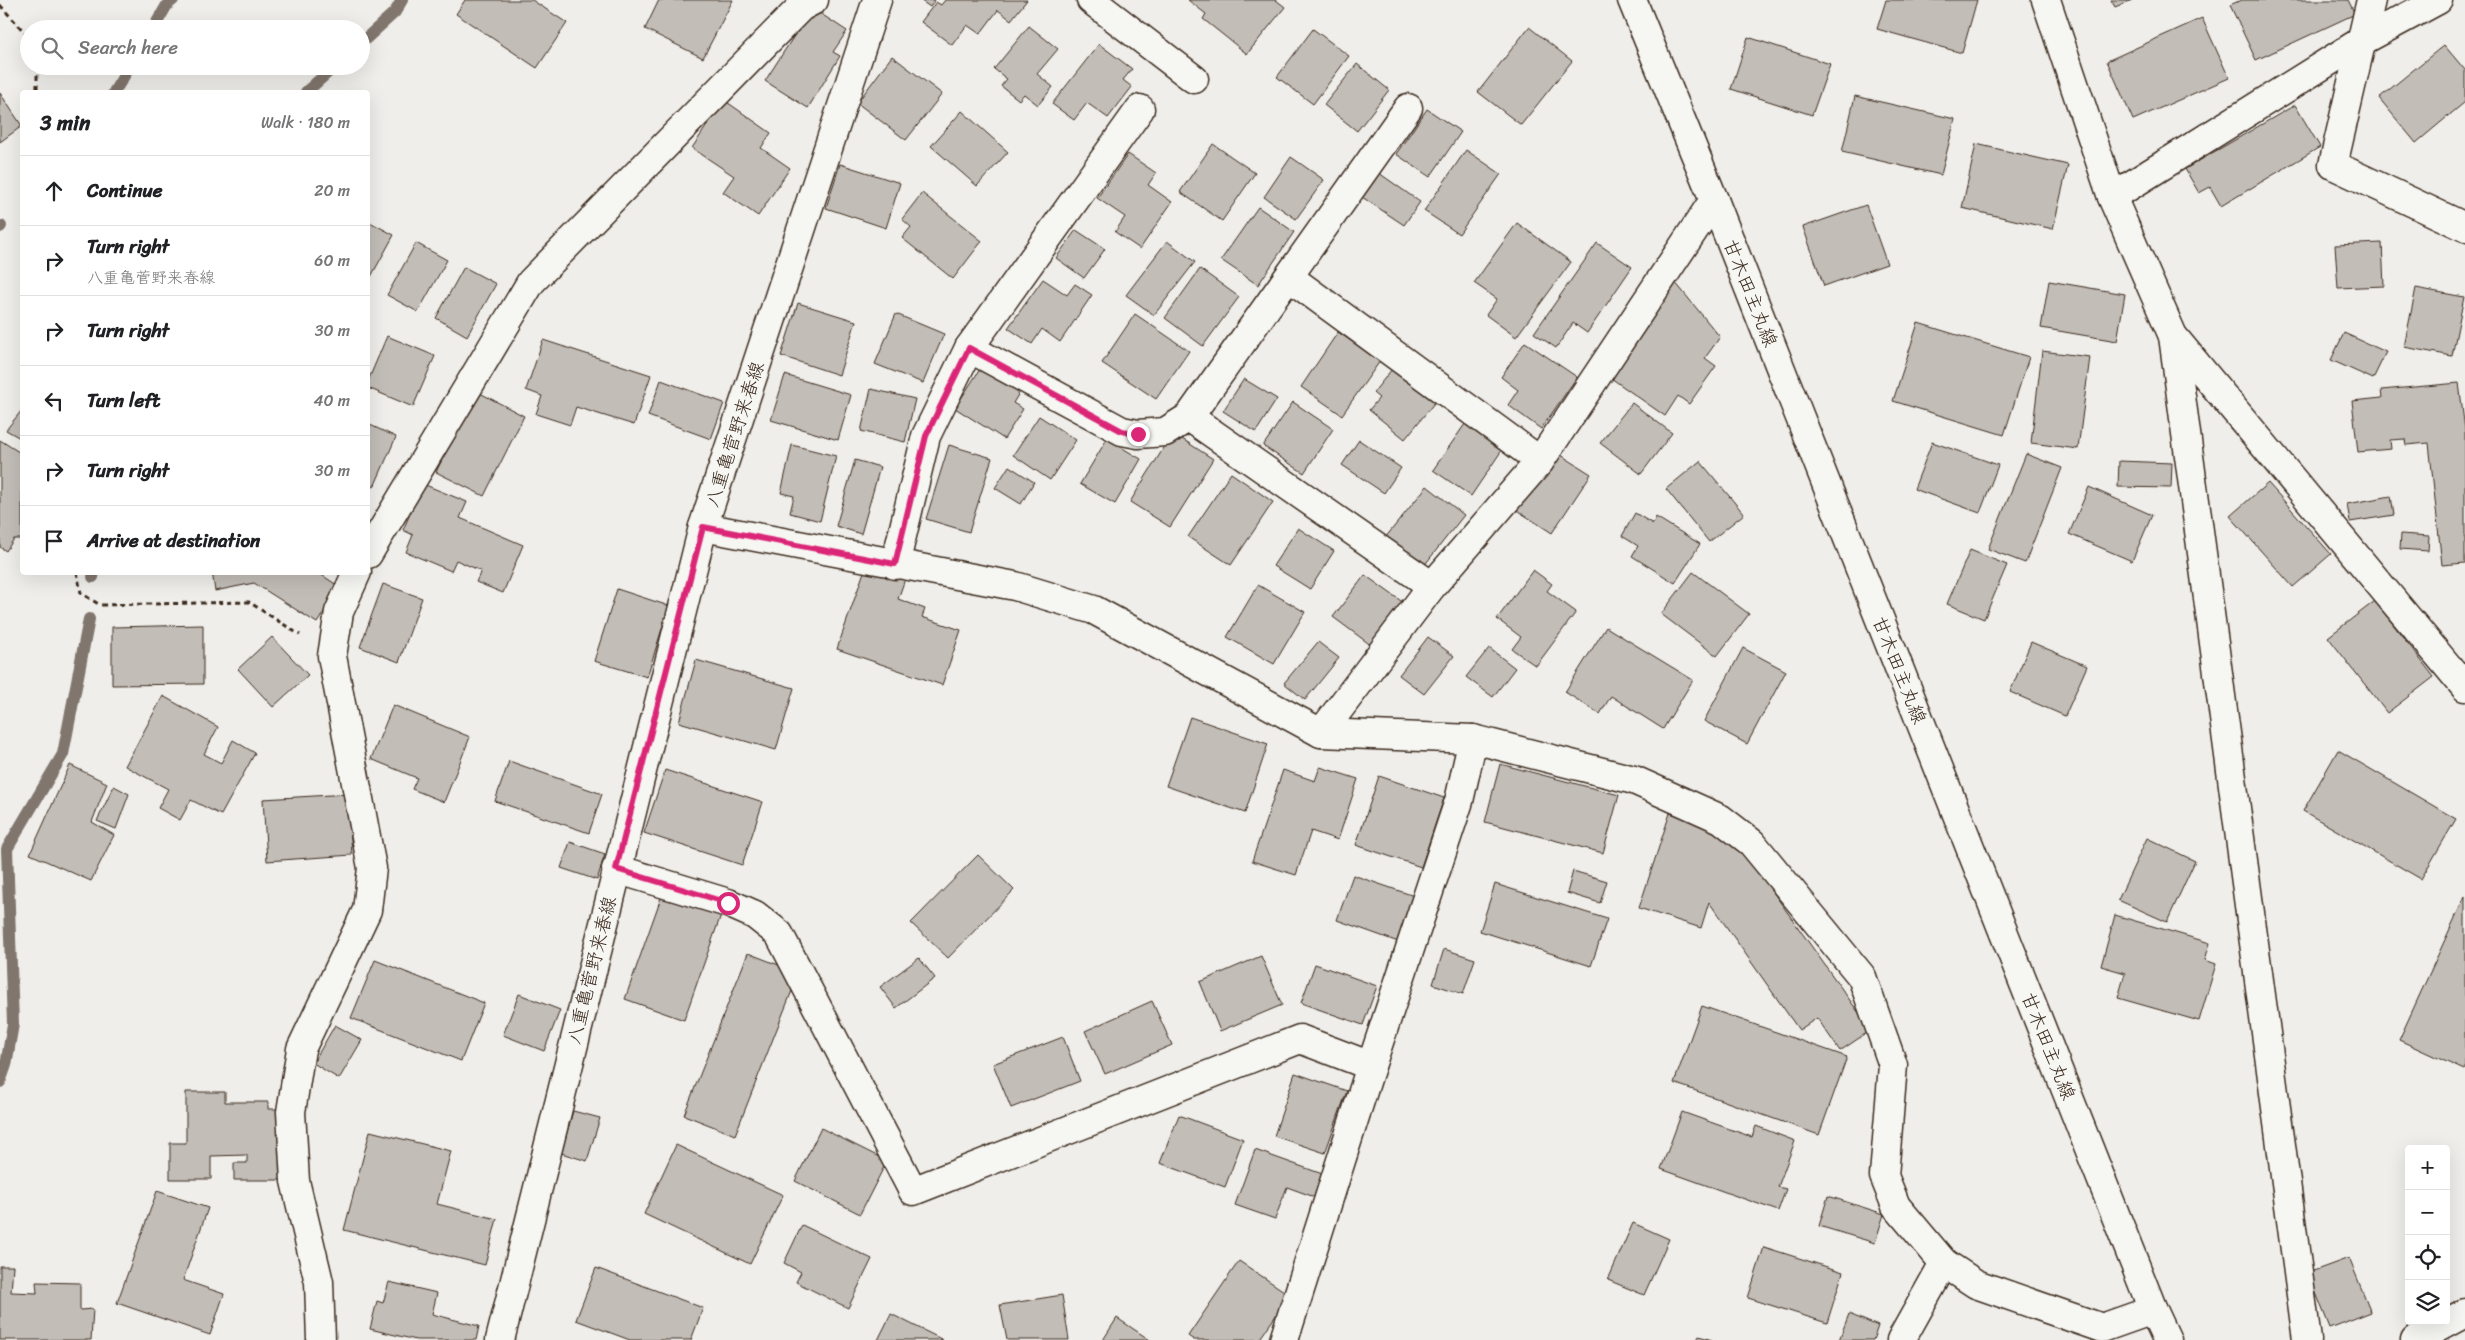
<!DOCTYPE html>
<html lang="en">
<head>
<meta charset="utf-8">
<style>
	body { margin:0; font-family:Sriracha,"Klee One",sans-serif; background:#f6f6f6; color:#202124 }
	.controls { position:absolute; right:15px; bottom:15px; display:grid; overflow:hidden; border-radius:5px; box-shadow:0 5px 20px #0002 }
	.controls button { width:45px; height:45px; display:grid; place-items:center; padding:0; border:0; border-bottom:1px solid #e0e0e0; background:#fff; color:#202124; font:25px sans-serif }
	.stop { position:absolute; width:15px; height:15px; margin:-11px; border:4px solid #db2777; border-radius:50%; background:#fff }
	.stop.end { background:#db2777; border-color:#fff; box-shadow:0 1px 5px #0008 }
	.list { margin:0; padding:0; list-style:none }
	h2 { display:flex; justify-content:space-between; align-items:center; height:65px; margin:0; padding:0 20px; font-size:21px }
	h2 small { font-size:16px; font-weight:400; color:#757577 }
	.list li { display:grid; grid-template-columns:32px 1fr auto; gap:15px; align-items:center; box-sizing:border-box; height:70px; padding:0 20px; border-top:1px solid #e0e0e0 }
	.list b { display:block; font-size:19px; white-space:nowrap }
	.list p { margin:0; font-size:16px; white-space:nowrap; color:#757577 }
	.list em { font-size:16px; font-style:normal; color:#757577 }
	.icon { flex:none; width:28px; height:28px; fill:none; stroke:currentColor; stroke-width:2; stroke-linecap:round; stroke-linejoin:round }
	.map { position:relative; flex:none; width:2465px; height:1340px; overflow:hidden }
	.search { position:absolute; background:#fff; box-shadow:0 5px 20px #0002; left:20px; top:20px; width:350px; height:55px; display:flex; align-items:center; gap:12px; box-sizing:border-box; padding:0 18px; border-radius:28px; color:#757577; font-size:19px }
	.panel { position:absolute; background:#fff; box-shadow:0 5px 20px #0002; left:20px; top:90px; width:350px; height:485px; border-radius:5px }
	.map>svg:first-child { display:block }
</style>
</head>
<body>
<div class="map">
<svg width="2465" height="1340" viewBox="0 0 2465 1340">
	<rect width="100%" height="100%" fill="#efeeea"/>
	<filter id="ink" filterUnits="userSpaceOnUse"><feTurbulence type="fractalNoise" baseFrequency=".02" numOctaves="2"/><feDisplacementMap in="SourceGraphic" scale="10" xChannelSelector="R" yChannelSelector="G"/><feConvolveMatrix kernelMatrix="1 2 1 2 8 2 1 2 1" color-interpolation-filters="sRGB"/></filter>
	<g filter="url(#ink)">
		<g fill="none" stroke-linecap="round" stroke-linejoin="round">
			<g stroke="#81766d" stroke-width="12">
				<polyline points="153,29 167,5 173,0"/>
				<polyline points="361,43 395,12 402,0"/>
				<polyline points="114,92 130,66"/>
				<polyline points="306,92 335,66"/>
				<polyline points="0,227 1,226"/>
				<polyline points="93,577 94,572"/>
				<polyline points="0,1082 6,1065 13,1024 7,849 63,754 89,619"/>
			</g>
		</g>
		<g fill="#c2bdb7" stroke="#3b2a1e">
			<polygon points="465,0 532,0 567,23 537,68 456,14"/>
			<polygon points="659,0 733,0 703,58 645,29"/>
			<polygon points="920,0 935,0 930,7"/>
			<polygon points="945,0 1027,0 1011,20 998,10 980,34 967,25 952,45 921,22 936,2 941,5"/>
			<polygon points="1188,0 1276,0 1285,7 1247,54 1203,19 1206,14"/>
			<polygon points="1886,0 1977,0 1962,53 1877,29"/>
			<polygon points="2111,0 2132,0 2115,7"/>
			<polygon points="2241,0 2348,0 2355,14 2256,60 2230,5"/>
			<polygon points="812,8 847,31 833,52 840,56 808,108 765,81"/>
			<polygon points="2202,18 2229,78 2133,120 2107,61"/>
			<polygon points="1029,26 1058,49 1037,74 1053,87 1038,105 1024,94 1019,100 1001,86 1007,79 994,69"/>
			<polygon points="1529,27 1572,61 1521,125 1478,92"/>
			<polygon points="1313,29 1349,56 1313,104 1277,77"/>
			<polygon points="1748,37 1830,64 1812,115 1731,89"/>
			<polygon points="1099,44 1132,69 1123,80 1132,87 1108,118 1087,103 1074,120 1052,104"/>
			<polygon points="2444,45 2465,70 2465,102 2416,143 2379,98"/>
			<polygon points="892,56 942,94 906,140 857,103"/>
			<polygon points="1357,64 1389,90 1357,131 1324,105"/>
			<polygon points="0,93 22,126 0,142"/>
			<polygon points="1855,96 1955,119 1941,175 1842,152"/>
			<polygon points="724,100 771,133 761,148 790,168 758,216 723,192 734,176 692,148"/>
			<polygon points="2295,105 2320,147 2221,206 2210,187 2199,193 2185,169"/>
			<polygon points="1427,109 1461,132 1430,177 1396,154"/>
			<polygon points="962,111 1008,152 977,186 931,146"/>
			<polygon points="1213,144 1255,173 1222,221 1180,192"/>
			<polygon points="1976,144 2068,165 2053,229 1962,208"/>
			<polygon points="1466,150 1501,174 1459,234 1424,211"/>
			<polygon points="1128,154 1156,173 1148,185 1172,202 1140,249 1115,232 1125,217 1097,198"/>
			<polygon points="1291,157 1324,180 1296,219 1264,197"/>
			<polygon points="840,164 900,183 886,228 826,208"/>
			<polygon points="1379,173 1420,202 1404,225 1362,197"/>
			<polygon points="922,193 982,241 953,279 902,238 911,227 902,219"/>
			<polygon points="1866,205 1887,264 1824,286 1803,227"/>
			<polygon points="1258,207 1294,232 1258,285 1221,260"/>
			<polygon points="368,221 394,235 368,282"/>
			<polygon points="1517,223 1571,262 1516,337 1486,315 1497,299 1474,283"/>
			<polygon points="1076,230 1105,249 1084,278 1056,258"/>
			<polygon points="1167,241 1195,262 1154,315 1126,295"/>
			<polygon points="416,243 447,260 418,312 387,295"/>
			<polygon points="1597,243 1632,267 1587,333 1573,323 1556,348 1534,333"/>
			<polygon points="2382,243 2384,286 2338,288 2335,245"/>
			<polygon points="464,267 496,284 467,336 436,318"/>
			<polygon points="1200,269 1239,297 1203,346 1165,318"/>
			<polygon points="1043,279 1067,295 1075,284 1092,295 1060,342 1042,329 1032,344 1008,328"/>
			<polygon points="2049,281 2125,294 2117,341 2041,328"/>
			<polygon points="1675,282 1720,337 1705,358 1716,366 1689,404 1678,396 1665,416 1608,376"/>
			<polygon points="2416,288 2464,297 2452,356 2404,347"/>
			<polygon points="798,303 856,321 839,375 781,356"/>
			<polygon points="896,314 944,334 923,383 875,364"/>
			<polygon points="1135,314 1189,351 1156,399 1102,363"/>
			<polygon points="1918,323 2029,357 2004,435 1893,401"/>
			<polygon points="1338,332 1380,361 1342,415 1301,387"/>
			<polygon points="2344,333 2386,352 2373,379 2331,360"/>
			<polygon points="387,336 435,356 413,407 368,388 368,381"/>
			<polygon points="543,340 651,375 634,425 576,407 570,425 536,414 542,396 526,390"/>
			<polygon points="1525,342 1577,377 1541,429 1508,405 1518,390 1501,377"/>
			<polygon points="2042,351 2090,357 2078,449 2031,443"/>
			<polygon points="1396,364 1439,397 1405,439 1369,410 1379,398 1373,393"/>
			<polygon points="982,366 1021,390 1013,403 1023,409 1004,439 955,408"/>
			<polygon points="785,375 851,395 838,440 771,420"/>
			<polygon points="1244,379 1277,399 1256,432 1223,411"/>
			<polygon points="661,380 724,403 711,439 648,416"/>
			<polygon points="2459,383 2465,430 2465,563 2442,565 2429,443 2406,445 2405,439 2390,440 2391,449 2358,452 2352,401 2382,398 2381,390"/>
			<polygon points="871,389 915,399 905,442 861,431"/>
			<polygon points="476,391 524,416 484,496 436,472"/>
			<polygon points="1293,402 1333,429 1304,473 1263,446"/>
			<polygon points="1632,403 1672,433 1641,474 1600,443"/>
			<polygon points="22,410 22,439 6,430"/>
			<polygon points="1039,416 1076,440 1050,480 1013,455"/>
			<polygon points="368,424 396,437 374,487 368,484"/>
			<polygon points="1465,424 1502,450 1471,496 1433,470"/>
			<polygon points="1173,433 1213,459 1170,527 1130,502"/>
			<polygon points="1107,439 1141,459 1115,504 1080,484"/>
			<polygon points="0,440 22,454 22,539 14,539 6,551 0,547"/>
			<polygon points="1359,440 1401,468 1384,493 1342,465"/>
			<polygon points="1932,442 1998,465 1980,513 1914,489"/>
			<polygon points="792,445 836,456 820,521 790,513 794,496 781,493"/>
			<polygon points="949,445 992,458 969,532 926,519"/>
			<polygon points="1553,450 1591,474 1552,533 1515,509"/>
			<polygon points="2026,454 2062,468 2025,563 1988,549"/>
			<polygon points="855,460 880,467 861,534 836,526"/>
			<polygon points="1700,461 1744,514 1709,542 1666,489"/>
			<polygon points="2119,461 2172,463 2171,488 2118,487"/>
			<polygon points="1009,466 1034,482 1021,504 995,488"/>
			<polygon points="1231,473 1273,502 1231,565 1188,537"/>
			<polygon points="2268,483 2331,554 2293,587 2230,516"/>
			<polygon points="423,484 467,502 460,518 523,545 503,593 476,582 481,571 456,560 451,571 406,552 413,535 403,530"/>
			<polygon points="1427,486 1464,515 1423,567 1385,538"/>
			<polygon points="2089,487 2152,515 2132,561 2069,534"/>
			<polygon points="2391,496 2394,515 2350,522 2347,504"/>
			<polygon points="1635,513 1653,524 1656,517 1700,544 1675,583 1632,556 1638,546 1622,536"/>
			<polygon points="1298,528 1334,551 1310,589 1273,566"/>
			<polygon points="2401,534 2429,536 2428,551 2400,549"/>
			<polygon points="1970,550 2007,565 1984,619 1947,604"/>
			<polygon points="866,566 905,579 898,599 925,609 922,617 961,630 942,685 837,649"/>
			<polygon points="1533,570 1552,584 1547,591 1576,612 1536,666 1512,649 1521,637 1497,619"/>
			<polygon points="212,572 317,572 340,587 317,623 254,583 215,591"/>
			<polygon points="1693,572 1749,614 1717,656 1661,614"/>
			<polygon points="1365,575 1408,606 1376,649 1333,617"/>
			<polygon points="383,584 422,598 399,662 360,647"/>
			<polygon points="1258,585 1305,612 1274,664 1227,637"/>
			<polygon points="617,589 669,606 647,677 594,661"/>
			<polygon points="2375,601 2434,677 2387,713 2328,637"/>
			<polygon points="203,625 203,684 112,685 112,627"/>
			<polygon points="1606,627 1693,680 1663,729 1611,696 1600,714 1565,692"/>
			<polygon points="272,637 308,675 273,707 238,669"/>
			<polygon points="1428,637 1454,656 1424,694 1399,675"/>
			<polygon points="1318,642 1339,658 1305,700 1284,683"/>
			<polygon points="2031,642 2087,666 2065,716 2010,692"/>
			<polygon points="1489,648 1515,668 1493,697 1466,677"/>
			<polygon points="1743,648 1786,671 1747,744 1704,721"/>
			<polygon points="696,660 794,688 776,750 679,722"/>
			<polygon points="163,696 218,727 204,754 221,763 233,740 255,753 221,815 191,800 180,820 158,808 168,789 125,766"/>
			<polygon points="393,705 470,737 444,802 412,789 417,778 371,759"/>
			<polygon points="1190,717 1268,744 1245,813 1166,786"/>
			<polygon points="2338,750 2456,819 2421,879 2303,811"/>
			<polygon points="509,761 602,794 589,833 495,801"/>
			<polygon points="1500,764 1619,795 1603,853 1485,822"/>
			<polygon points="70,765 107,783 92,822 114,835 91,881 30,854"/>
			<polygon points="1320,767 1358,779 1338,840 1311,831 1296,875 1252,861 1283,770 1315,781"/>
			<polygon points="665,770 763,802 742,865 644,833"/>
			<polygon points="1379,776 1444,798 1421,867 1356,845"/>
			<polygon points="114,786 129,794 116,829 97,821"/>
			<polygon points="348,794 352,855 267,861 263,799"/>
			<polygon points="1670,813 1731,833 1871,1030 1840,1051 1817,1018 1799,1030 1709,902 1701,928 1639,908"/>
			<polygon points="2147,838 2195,861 2167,922 2118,900"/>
			<polygon points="570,842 605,854 597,880 561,868"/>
			<polygon points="978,855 1014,890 948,958 911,923"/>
			<polygon points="1573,871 1607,881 1600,903 1567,893"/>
			<polygon points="1353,875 1420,898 1404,944 1337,920"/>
			<polygon points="1495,884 1607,919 1591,966 1480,931"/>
			<polygon points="663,892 722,912 684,1020 625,999"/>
			<polygon points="2465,896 2465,1068 2464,1070 2399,1040"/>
			<polygon points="2115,915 2210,943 2205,960 2216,964 2199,1021 2118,998 2125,973 2101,966"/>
			<polygon points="1444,949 1475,959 1463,994 1433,984"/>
			<polygon points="748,953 799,973 735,1135 684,1115"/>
			<polygon points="1261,956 1282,1005 1220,1031 1200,982"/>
			<polygon points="919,958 935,978 896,1008 880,987"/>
			<polygon points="375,960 484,1003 461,1061 351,1018"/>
			<polygon points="1315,964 1377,986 1363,1025 1301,1003"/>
			<polygon points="519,994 560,1010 544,1051 503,1035"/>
			<polygon points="1152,1001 1172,1045 1105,1074 1085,1031"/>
			<polygon points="1702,1006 1847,1057 1819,1135 1674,1083"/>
			<polygon points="335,1025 362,1040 339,1079 313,1063"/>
			<polygon points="1063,1037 1080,1081 1011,1108 993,1064"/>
			<polygon points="1295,1073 1347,1091 1325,1153 1274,1136"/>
			<polygon points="186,1092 225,1092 225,1102 268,1102 268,1109 285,1109 285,1180 234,1180 234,1163 247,1163 247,1155 211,1156 211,1179 170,1179 170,1143 186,1143"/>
			<polygon points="573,1111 600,1118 587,1161 561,1153"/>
			<polygon points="1682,1112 1752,1137 1756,1126 1795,1141 1778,1187 1786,1189 1778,1211 1661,1169"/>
			<polygon points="1179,1115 1243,1139 1225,1187 1160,1163"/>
			<polygon points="821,1128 887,1161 860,1214 795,1181"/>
			<polygon points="370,1131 451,1151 437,1204 497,1219 485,1265 344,1230"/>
			<polygon points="676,1145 783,1195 750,1264 644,1214"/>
			<polygon points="1255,1150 1328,1176 1320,1199 1287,1187 1275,1219 1235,1205"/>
			<polygon points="157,1191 208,1208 183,1280 224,1294 210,1335 117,1303"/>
			<polygon points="1828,1196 1884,1214 1875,1243 1819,1226"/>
			<polygon points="1633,1223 1669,1239 1644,1295 1608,1280"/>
			<polygon points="802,1225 872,1259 848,1308 796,1282 801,1272 784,1263"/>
			<polygon points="1764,1247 1843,1272 1827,1323 1748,1298"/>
			<polygon points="2349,1258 2371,1312 2330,1328 2308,1273"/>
			<polygon points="1239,1261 1290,1295 1259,1340 1194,1340 1188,1336"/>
			<polygon points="0,1266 13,1266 11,1292 37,1293 36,1282 80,1283 80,1310 93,1309 91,1340 0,1340"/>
			<polygon points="596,1268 703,1308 691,1340 630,1340 576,1320"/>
			<polygon points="389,1282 437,1293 432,1314 479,1326 476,1340 416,1340 370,1329 377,1301 383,1303"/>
			<polygon points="1062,1295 1069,1340 1007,1340 1000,1305"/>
			<polygon points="891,1314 943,1340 878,1340"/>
			<polygon points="1849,1314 1878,1326 1873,1340 1839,1340"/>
			<polygon points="1117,1318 1150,1340 1103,1340"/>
			<polygon points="1699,1336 1712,1340 1697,1340"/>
		</g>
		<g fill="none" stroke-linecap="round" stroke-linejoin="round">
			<g stroke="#3b2a1e" stroke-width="31">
				<g id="street">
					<polyline points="1091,0 1194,79"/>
					<polyline points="2046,0 2112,197 2173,336 2465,687"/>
					<polyline points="2371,0 2333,165 2465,227"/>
					<polyline points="2112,197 2360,42 2438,0"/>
					<polyline points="1289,277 1540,461"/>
					<polyline points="2173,336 2307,1340"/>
					<polyline points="969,348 1122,431 1138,434 1165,432 1189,417 1408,108"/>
					<polyline points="1189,417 1432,586"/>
					<polyline points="703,527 1015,586 1094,610 1321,733 1473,739 1634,780 1721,819 1752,843 1862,977 1893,1065 1884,1176 1896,1206 1944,1263 1976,1284 2102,1328 2153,1310"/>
					<polyline points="368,554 531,282 801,7 814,0"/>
					<polyline points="895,565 926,436 969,348 1140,109"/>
					<polyline points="1321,733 1432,586 1540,461 1714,200"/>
					<polyline points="616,869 728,903 755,915 779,934 913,1191 1300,1039 1371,1066 1459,801 1473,739"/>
					<polyline points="321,1340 319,1282 295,1181 291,1112 301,1049 367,910 372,868 332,656 339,612 357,572"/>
					<polyline points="1284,1340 1371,1066"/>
					<polyline points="1901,1340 1944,1263"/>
				</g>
			</g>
			<g stroke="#3b2a1e" stroke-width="31">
				<g id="secondary">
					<polyline points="500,1340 703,527 877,0"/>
					<polyline points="2415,1340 2465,1313"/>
				</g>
			</g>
			<g stroke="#3b2a1e" stroke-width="31">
				<polyline id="primary" points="1632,0 1714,200 2153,1310 2167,1340"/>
			</g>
			<g stroke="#3b2a1e" stroke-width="3" stroke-dasharray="5 4" stroke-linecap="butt">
				<polyline points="0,5 26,34 29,41"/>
				<polyline points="37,66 37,92"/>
				<polyline points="77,572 81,593 100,605 249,602 300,635"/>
			</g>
			<use href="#street" stroke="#f6f6f2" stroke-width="28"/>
			<use href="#secondary" stroke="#f6f6f2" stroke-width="28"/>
			<use href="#primary" stroke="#f6f6f2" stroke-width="28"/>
		</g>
	</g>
	<g fill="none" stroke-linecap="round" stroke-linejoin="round" filter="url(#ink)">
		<polyline stroke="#db2777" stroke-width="6" points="728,903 616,869 703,527 895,564 926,436 969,348 1122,431 1138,434"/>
	</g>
	<g text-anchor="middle" stroke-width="4" stroke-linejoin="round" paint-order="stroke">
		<g font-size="19" fill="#3b2a1e" stroke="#f6f6f2">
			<text transform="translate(1751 293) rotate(68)" y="7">甘木田主丸線</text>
			<text transform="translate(734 434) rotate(-72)" y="7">八重亀菅野来春線</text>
			<text transform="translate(1900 670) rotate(68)" y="7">甘木田主丸線</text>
			<text transform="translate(591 970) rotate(-76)" y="7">八重亀菅野来春線</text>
			<text transform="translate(2049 1046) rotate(68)" y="7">甘木田主丸線</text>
		</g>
	</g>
</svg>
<div class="controls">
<button>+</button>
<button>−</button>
<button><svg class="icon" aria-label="locate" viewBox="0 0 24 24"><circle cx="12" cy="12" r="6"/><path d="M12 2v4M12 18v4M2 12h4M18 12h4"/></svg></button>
<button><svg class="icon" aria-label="layers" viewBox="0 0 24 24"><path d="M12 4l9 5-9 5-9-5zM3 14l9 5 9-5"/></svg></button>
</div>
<div class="stop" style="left:728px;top:903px"></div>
<div class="stop end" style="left:1138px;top:434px"></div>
<div class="search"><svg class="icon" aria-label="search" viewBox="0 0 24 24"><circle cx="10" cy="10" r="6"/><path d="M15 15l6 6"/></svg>Search here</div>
<section class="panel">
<h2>3 min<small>Walk · 180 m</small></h2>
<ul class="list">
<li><svg class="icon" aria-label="ahead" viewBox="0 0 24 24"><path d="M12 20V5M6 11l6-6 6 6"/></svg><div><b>Continue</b></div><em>20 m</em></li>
<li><svg class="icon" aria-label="right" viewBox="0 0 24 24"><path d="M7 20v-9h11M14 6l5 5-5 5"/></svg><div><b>Turn right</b><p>八重亀菅野来春線</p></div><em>60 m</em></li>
<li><svg class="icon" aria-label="right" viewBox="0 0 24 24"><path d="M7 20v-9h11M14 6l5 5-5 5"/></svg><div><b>Turn right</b></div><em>30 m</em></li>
<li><svg class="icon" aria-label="left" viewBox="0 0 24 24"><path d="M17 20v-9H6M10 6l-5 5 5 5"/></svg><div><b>Turn left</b></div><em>40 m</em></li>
<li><svg class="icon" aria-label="right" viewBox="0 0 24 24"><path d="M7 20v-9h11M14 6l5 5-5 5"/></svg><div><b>Turn right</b></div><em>30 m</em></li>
<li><svg class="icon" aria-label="arrive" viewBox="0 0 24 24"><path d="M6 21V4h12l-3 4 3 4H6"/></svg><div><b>Arrive at destination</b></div></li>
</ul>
</section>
</div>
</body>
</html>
